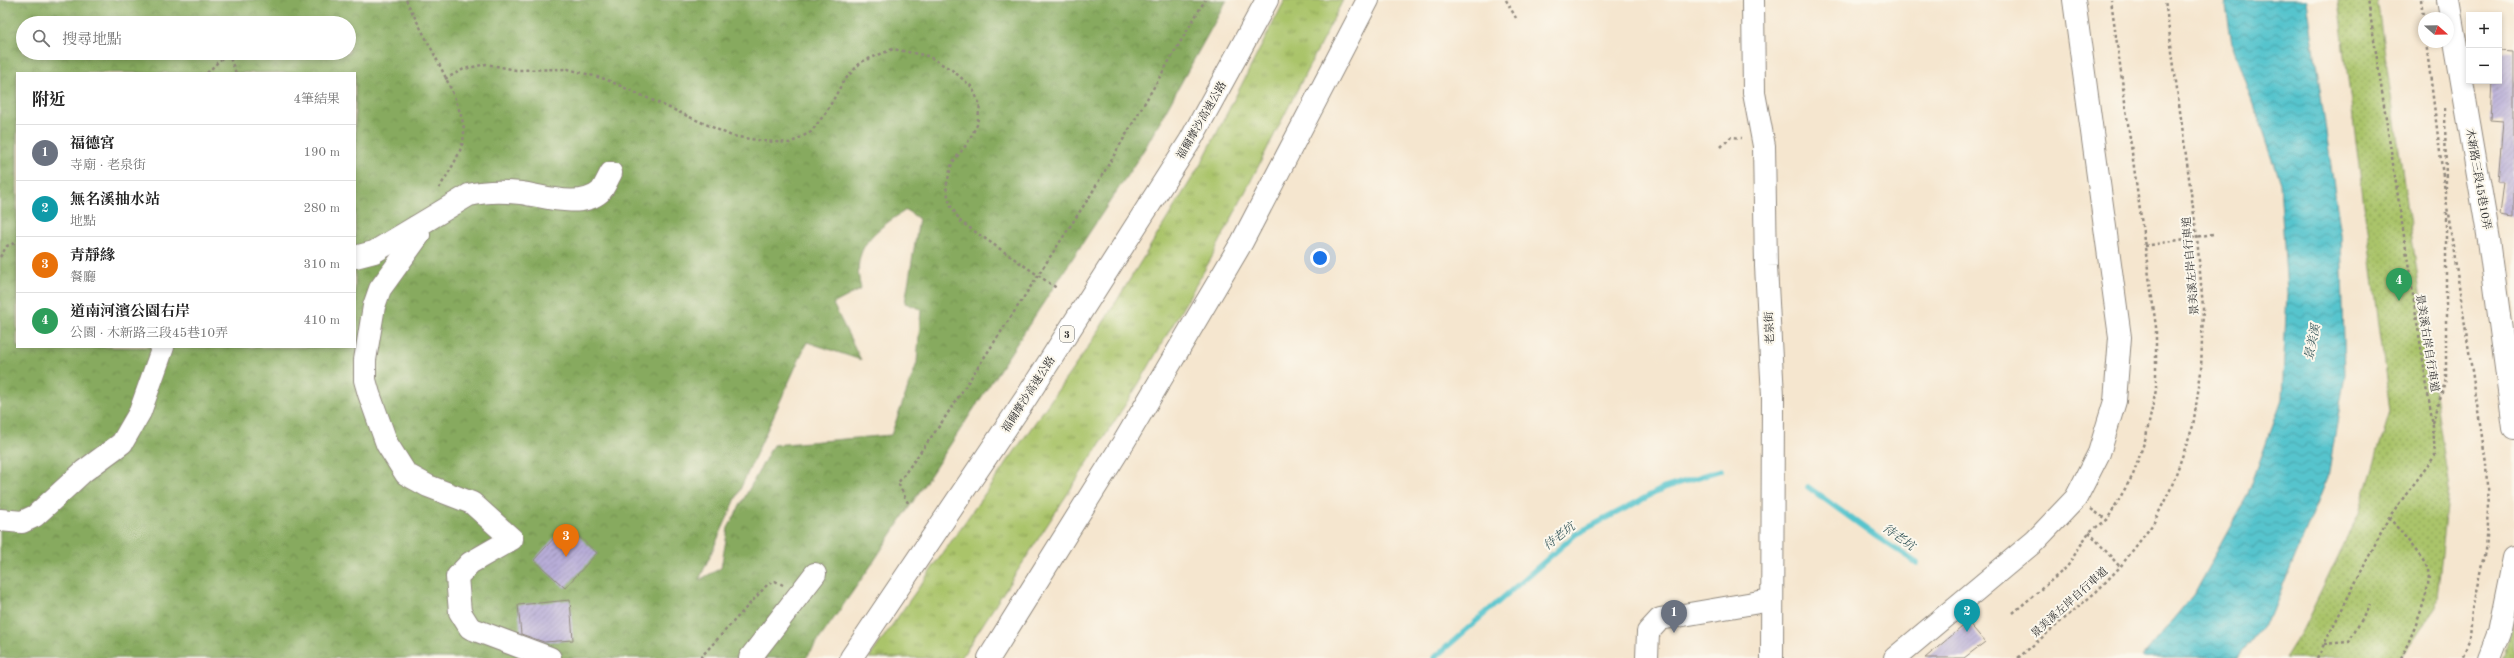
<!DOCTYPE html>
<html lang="zh-TW">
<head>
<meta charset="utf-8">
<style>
	body { margin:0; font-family:"Old Standard TT","Noto Serif TC",serif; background:#f2f2f2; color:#222 }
	.controls { position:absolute; right:12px; top:12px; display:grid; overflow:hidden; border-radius:0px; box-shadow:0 2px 6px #0003 }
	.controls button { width:36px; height:36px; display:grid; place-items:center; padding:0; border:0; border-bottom:1px solid #e0e0e0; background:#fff; color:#222; font:20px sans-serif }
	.compass { position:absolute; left:2418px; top:12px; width:36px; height:36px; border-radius:50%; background:#fff; box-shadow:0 2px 6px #0003; rotate:110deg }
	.you { position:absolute; left:1320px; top:258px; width:14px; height:14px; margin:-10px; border:3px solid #fff; border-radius:50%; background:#1a73e8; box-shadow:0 0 0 6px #1a73e833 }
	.badge { display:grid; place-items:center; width:26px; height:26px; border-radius:50%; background:#2563eb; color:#fff; font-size:13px; font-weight:700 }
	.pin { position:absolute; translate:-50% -33px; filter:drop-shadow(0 1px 2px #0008) }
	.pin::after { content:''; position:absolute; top:21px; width:14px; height:12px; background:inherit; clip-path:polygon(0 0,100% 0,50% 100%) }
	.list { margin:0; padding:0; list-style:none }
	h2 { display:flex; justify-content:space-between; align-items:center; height:52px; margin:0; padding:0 16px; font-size:17px }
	h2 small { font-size:13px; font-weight:400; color:#767676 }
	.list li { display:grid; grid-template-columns:26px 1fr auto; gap:12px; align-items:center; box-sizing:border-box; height:56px; padding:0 16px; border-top:1px solid #e0e0e0 }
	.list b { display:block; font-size:15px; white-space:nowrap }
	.list p { margin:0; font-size:13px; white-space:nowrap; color:#767676 }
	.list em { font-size:13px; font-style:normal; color:#767676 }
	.icon { flex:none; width:22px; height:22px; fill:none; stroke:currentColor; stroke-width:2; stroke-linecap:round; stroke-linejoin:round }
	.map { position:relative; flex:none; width:2514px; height:658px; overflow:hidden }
	.search { position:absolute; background:#fff; box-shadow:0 2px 6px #0003; left:16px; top:16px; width:340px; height:44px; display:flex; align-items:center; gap:10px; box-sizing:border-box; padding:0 14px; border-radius:22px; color:#767676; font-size:15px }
	.panel { position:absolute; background:#fff; box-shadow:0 2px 6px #0003; left:16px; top:72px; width:340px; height:276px; border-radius:0px }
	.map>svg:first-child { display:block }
</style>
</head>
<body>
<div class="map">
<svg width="2514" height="658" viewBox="0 0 2514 658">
	<defs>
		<pattern id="grass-tufts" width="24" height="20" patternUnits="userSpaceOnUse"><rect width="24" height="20" fill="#aac46a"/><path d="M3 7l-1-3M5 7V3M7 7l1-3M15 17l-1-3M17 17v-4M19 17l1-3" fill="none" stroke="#8b9f57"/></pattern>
		<pattern id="forest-crowns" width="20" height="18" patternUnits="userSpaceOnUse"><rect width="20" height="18" fill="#87aa5e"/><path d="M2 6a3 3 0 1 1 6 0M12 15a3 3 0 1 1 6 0" fill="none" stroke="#6f8b4e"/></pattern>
		<pattern id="park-dots" width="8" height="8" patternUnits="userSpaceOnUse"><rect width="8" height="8" fill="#aac46a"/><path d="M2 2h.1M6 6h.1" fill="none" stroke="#8b9f57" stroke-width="1.8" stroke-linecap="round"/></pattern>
		<pattern id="water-waves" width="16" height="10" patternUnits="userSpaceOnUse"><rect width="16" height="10" fill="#57c4cd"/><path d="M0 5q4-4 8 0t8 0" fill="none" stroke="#489fa7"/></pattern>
		<pattern id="building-hatch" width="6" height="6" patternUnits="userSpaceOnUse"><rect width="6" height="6" fill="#b8add8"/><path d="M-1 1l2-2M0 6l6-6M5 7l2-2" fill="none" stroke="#968daf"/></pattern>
	</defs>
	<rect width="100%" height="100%" fill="#fbf7ec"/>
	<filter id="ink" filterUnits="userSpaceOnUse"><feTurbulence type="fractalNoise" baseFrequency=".025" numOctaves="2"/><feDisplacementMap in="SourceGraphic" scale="8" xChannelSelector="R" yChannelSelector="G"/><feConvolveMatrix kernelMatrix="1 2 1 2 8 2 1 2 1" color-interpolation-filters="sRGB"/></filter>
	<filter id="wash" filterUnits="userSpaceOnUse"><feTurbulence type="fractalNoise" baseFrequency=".012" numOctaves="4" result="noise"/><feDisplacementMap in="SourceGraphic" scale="16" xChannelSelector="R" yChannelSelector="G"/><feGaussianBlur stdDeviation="0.9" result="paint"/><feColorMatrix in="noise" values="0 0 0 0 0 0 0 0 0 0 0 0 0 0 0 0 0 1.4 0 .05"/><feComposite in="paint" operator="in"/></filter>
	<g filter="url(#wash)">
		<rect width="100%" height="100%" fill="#f5e6cf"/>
		<polygon fill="url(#grass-tufts)" stroke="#6a784a" points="1285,0 1343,0 1212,257 1138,385 961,658 869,658 1089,346 1202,162"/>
		<path fill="url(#forest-crowns)" stroke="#596a44" fill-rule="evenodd" d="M 0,0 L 1227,0 L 1145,148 L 870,567 L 806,658 L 0,658 ZM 23,23 L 349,23 L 349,53 L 23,53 ZM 17,73 L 355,73 L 355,347 L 17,347 ZM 906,210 L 919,219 L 905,303 L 921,309 L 917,363 L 891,435 L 773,445 L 728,528 L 721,568 L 699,580 L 807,342 L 861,360 L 833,304 L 861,289 C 850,247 874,231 906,210 Z"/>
		<g fill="url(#park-dots)" stroke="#6a784a">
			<polygon points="2338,0 2377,0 2449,489 2436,607 2400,658 2285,658 2302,631 2359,513 2390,411"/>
			<polygon points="2514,619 2514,658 2501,658 2504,654"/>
		</g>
		<polygon fill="url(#water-waves)" stroke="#41787c" points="2225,0 2307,0 2341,235 2345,375 2328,477 2271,615 2238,658 2141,658 2193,595 2248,494 2282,399 2287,293 2280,183 2232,44"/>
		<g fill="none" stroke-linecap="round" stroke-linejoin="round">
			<g stroke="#57c4cd" stroke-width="5.5">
				<polyline points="1808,487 1877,537 1917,563"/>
				<polyline points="1434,658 1576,534 1664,488 1721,470"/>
			</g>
		</g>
		<g id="blocks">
			<g fill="url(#building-hatch)">
				<polygon points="2499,51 2514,52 2514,217 2500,215 2504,182 2498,182 2503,121 2490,120 2492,81 2499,81"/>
				<polygon points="566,525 597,553 565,588 534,560"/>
				<polygon points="570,600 573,640 544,642 521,634 518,605"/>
				<polygon points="1968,622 1985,642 1964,658 1925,658"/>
			</g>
		</g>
	</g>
	<g filter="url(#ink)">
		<use href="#blocks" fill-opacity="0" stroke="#90887d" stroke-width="1"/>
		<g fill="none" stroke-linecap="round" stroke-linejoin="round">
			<g stroke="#90887d" stroke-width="24">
				<g id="minor">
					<polyline points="1753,0 1754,93 1764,146 1766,266 1773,396 1772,658"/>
					<polyline points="2448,0 2489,240 2514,428"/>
					<polyline points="416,227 419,235 380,289 374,306 365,360 365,380 369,394 387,444 406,474 428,486 472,503 512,539 470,563 457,577 460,612 470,628 550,658"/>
					<path d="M 355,257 L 374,252 L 469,195 C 485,191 504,191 521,193 C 543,196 581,209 600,192 C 604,188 608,178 611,173"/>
					<polyline points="0,520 22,522 35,516 84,471 122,443 140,412 163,347"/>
					<polyline points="750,658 815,574"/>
					<polyline points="1647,658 1648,632 1660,619 1771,600"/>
					<polyline points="1895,658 2035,541 2076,498 2099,453 2115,401 2120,337 2074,0"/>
					<polyline points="2489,658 2499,632 2514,558"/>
				</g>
			</g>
			<g stroke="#90887d" stroke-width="24">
				<g id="highway">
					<polyline points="851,658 1026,398 1190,141 1267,0"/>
					<polyline points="989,658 1125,440 1242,242 1368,0"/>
				</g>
			</g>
			<g stroke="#90887d" stroke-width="2.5" stroke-dasharray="3 3" stroke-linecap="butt">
				<path d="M 406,0 C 420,29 464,104 464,132 C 464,152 447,174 438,190"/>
				<polyline points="1506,0 1516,18"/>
				<polyline points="2421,0 2424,25"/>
				<polyline points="2426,42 2446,200 2486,463 2488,510 2485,551 2472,609 2470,639 2462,658"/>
				<polyline points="228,53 236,73"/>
				<polyline points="207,73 227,53"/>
				<polyline points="445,79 464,69 486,64 516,70 568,69 605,79 732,136 763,141 790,143 811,132 827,111 843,82 861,62 893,49 928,56 952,70 972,87 980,105 977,125 967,144 952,163 946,187 950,205 961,222 1058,289"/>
				<polyline points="2445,108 2446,189"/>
				<polyline points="1721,147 1731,137 1742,138"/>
				<polyline points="2145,246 2213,234"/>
				<polyline points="0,257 7,246 17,242"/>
				<polyline points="2433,423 2446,379 2446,210"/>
				<polyline points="908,503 898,483 940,425 1090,196 1205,0"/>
				<polyline points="2091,509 2107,520"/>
				<path d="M 2389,517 C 2397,528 2425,559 2428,570 C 2433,589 2410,640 2401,658"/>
				<polyline points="2089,532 2120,567"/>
				<polyline points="2013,613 2067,567 2089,532 2107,520 2133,475 2146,437 2156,390 2156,327 2111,0"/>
				<polyline points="2324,644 2349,642 2370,605"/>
				<polyline points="700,658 767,585 775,581 783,585"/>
				<polyline points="2018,658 2097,591 2120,567 2153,524 2171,488 2193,426 2201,372 2203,307 2197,237 2165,0"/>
				<polyline points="2317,658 2389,517 2435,456 2433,426 2368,0"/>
			</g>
			<use href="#minor" stroke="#fff" stroke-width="22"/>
			<use href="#highway" stroke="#fff" stroke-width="22"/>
		</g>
	</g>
	<g text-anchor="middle" stroke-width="4" stroke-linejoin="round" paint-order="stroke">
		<rect fill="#fbf7ec" stroke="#696865" stroke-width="1" x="1060" y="326" width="14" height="16" rx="3"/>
		<g font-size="10" font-weight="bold" fill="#2b2b2b">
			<text x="1067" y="338">3</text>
		</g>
		<g font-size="11" fill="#2b2b2b" stroke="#fbf7ec">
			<text transform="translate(1201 120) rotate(-60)" y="4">福爾摩沙高速公路</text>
			<text transform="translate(2479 179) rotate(80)" y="4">木新路三段45巷10弄</text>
			<text transform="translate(2190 266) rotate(-95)" y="4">景美溪左岸自行車道</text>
			<text transform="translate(1769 328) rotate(-93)" y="4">老泉街</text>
			<text transform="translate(2428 343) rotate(81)" y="4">景美溪右岸自行車道</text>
			<text transform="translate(1028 394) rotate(-57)" y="4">福爾摩沙高速公路</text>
			<text transform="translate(2069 602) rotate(-42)" y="4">景美溪左岸自行車道</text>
		</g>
		<g font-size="12" font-style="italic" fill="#38595c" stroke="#fbf7ec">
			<text transform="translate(2312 342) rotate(-78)" y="4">景美溪</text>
			<text transform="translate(1559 536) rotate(-38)" y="4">待老坑</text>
			<text transform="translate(1899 537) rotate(35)" y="4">待老坑</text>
		</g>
	</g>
</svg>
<div class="controls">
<button>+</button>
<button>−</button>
</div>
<svg class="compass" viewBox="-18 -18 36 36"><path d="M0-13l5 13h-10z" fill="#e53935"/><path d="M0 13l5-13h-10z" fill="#767676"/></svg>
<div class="you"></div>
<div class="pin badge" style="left:1674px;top:633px;background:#6b7280">1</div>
<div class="pin badge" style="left:1967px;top:632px;background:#0f9aa8">2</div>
<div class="pin badge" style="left:566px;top:557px;background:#e8710a">3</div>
<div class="pin badge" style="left:2399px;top:301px;background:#2e9e5b">4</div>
<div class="search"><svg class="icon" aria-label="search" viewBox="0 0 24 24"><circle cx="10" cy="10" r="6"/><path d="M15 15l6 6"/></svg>搜尋地點</div>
<section class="panel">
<h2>附近<small>4筆結果</small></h2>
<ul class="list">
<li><span class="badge" style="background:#6b7280">1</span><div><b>福德宮</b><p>寺廟 · 老泉街</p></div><em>190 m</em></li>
<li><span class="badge" style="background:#0f9aa8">2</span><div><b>無名溪抽水站</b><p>地點</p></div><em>280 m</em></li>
<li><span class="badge" style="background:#e8710a">3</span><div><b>青靜緣</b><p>餐廳</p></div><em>310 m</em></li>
<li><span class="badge" style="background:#2e9e5b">4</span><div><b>道南河濱公園右岸</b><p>公園 · 木新路三段45巷10弄</p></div><em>410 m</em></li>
</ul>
</section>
</div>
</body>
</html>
